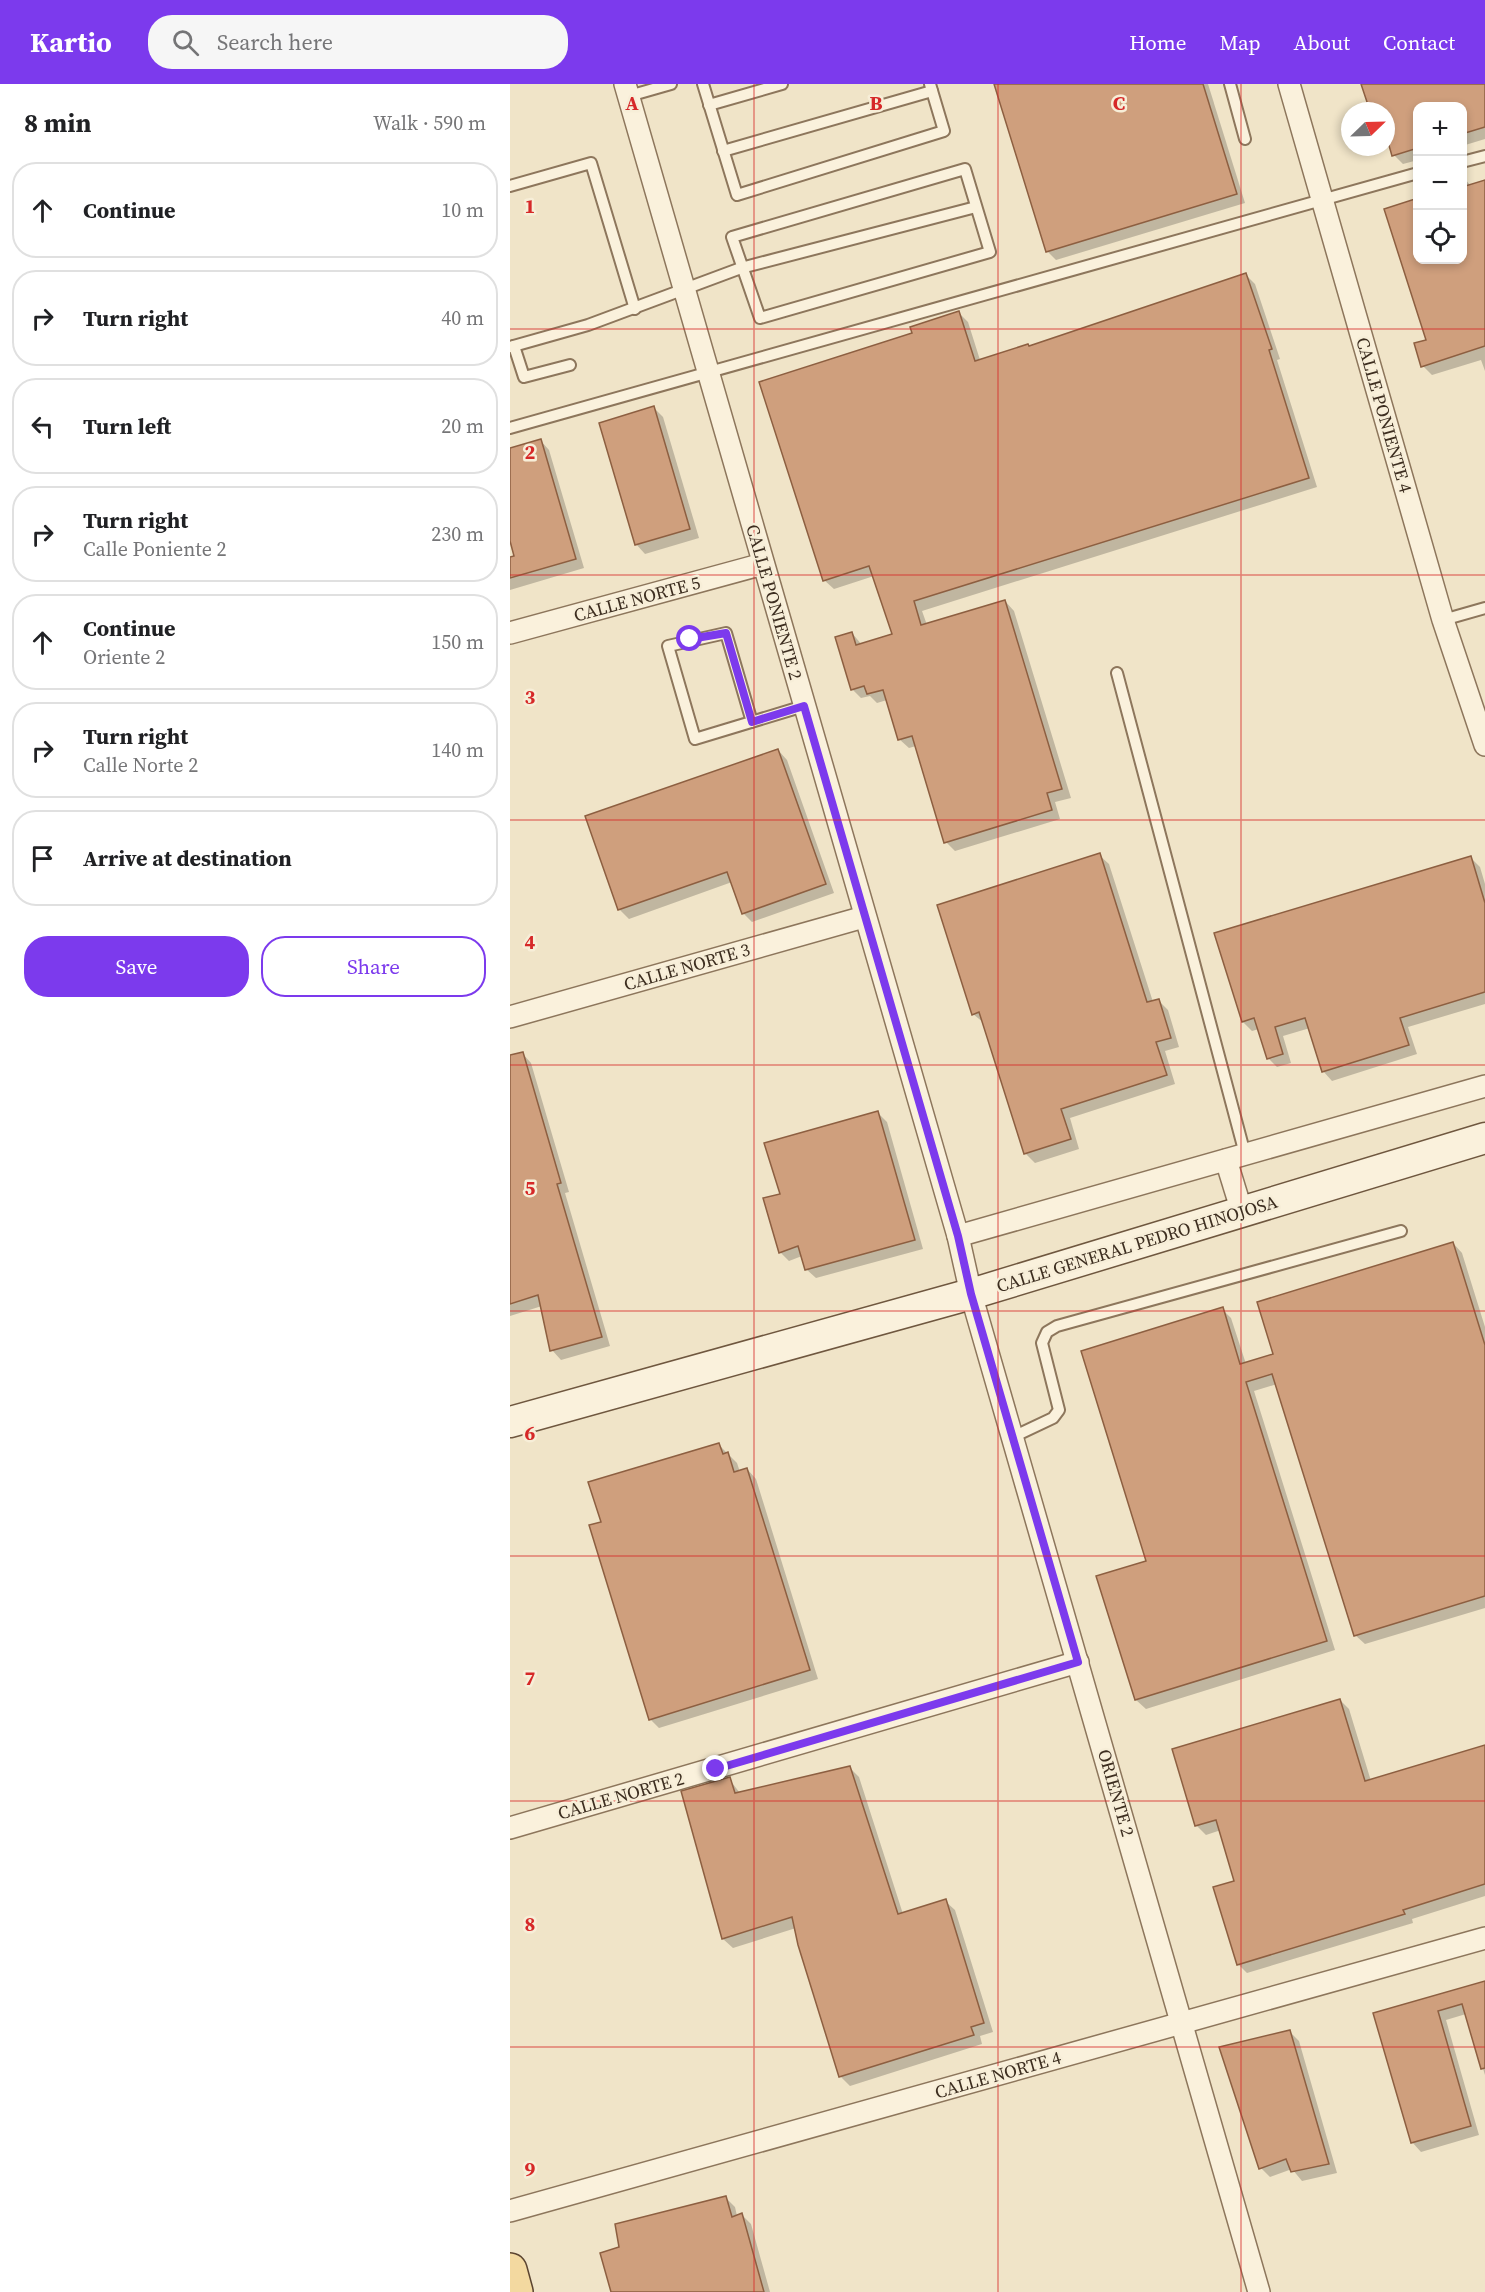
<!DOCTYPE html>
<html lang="en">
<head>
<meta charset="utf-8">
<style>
	body { margin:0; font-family:"Source Serif 4",serif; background:#f6f6f6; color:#202124 }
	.controls { position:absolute; right:18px; top:18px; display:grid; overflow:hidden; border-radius:12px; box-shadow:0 3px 9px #0003 }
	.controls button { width:54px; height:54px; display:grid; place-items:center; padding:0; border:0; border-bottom:2px solid #e0e0e0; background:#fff; color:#202124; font:30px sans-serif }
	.compass { position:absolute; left:831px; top:18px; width:54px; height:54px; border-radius:50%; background:#fff; box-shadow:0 3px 9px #0003; rotate:67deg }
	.stop { position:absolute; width:18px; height:18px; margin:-14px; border:4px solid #7c3aed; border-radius:50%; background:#fff }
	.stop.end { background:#7c3aed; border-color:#fff; box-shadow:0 2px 6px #0008 }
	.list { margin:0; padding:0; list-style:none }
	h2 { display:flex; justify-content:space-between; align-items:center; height:78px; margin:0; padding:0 24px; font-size:26px }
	h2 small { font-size:20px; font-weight:400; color:#757577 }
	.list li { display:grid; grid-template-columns:39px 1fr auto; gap:18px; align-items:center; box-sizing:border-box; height:96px; margin:0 12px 12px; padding:0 12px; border:2px solid #e0e0e0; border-radius:24px }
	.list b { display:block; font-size:22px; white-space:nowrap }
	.list p { margin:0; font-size:20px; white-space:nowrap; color:#757577 }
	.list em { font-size:20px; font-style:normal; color:#757577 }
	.actions { display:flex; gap:12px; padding:18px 24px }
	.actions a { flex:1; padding:14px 0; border:2px solid #7c3aed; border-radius:24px; text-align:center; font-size:21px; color:#7c3aed }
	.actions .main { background:#7c3aed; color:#fff }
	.icon { flex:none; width:33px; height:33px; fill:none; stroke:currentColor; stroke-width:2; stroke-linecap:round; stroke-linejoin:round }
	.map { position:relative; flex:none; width:975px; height:2208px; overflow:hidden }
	header { display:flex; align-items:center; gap:36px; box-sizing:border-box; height:84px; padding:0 30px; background:#7c3aed; color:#fff }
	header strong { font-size:28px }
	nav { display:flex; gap:33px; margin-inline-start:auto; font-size:21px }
	.search { width:420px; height:54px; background:#f6f6f6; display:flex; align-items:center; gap:15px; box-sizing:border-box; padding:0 21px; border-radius:24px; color:#757577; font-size:22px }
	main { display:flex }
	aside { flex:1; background:#fff }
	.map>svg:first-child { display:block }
</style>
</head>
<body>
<header>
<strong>Kartio</strong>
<div class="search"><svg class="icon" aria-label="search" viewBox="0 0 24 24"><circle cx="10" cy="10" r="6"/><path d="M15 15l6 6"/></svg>Search here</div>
<nav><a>Home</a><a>Map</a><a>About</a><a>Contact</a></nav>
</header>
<main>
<aside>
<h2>8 min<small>Walk · 590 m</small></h2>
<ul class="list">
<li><svg class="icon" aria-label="ahead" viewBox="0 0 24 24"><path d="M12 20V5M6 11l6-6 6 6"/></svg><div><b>Continue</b></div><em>10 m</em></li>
<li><svg class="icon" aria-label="right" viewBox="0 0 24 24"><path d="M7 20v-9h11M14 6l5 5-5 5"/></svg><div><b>Turn right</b></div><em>40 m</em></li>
<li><svg class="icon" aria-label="left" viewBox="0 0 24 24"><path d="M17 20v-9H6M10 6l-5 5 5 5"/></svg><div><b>Turn left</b></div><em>20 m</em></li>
<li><svg class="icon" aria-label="right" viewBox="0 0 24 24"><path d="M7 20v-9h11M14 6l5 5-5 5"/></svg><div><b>Turn right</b><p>Calle Poniente 2</p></div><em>230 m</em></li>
<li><svg class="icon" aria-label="ahead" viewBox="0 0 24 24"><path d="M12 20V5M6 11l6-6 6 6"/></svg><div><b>Continue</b><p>Oriente 2</p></div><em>150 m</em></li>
<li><svg class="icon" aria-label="right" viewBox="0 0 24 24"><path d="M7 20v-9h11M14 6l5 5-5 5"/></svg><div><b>Turn right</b><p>Calle Norte 2</p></div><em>140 m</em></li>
<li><svg class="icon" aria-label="arrive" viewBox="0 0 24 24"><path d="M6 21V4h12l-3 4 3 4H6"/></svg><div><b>Arrive at destination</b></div></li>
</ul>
<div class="actions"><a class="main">Save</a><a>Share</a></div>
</aside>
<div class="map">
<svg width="975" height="2208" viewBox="0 0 975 2208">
	<rect width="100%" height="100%" fill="#f0e4c8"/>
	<g fill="#0003">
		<polygon points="486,0 698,0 735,119 546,176 537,167"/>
		<polygon points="853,0 975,0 975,55 952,62 952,22 908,22 908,76 893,80 884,71 876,47 876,27 861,27"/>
		<polygon points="952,92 961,102 975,98 975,287 971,276 922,291 913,282 918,257 908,176 952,176"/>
		<polygon points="736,191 745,200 770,275 767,276 807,403 412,527 417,541 495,517 504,527 561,714 545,718 550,735 445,767 436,758 406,662 399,664 389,655 377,616 367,619 360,612 351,614 342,605 342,549 352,561 384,551 364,492 324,505 314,496 404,250 449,229 458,238 470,276 520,263"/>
		<polygon points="144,324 153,333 189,454 135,470 126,460"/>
		<polygon points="30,356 39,366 74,484 0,506 0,475 6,473 0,452 0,365"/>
		<polygon points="268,666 277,676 324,809 242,838 233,829 222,798 119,835 109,825"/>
		<polygon points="589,771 599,780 643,918 648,916 658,926 669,963 655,967 665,1000 560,1034 569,1065 525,1079 515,1069 474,939 463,930"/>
		<polygon points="961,774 970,783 975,800 975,920 898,943 907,970 822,997 813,987 800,944 773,952 781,979 767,983 758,974 749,945 742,947 733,938"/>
		<polygon points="12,969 21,979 59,1108 55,1109 100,1262 51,1276 42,1266 32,1222 0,1232 0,973"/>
		<polygon points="368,1029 377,1038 413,1165 306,1194 296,1185 292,1172 279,1177 270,1168 271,1111"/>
		<polygon points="943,1159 952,1169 975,1243 975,1524 855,1560 845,1551 767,1300 744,1307 825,1566 636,1625 626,1616 588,1493 638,1478 712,1225 721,1234 736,1280 765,1271"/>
		<polygon points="209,1361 227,1379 230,1388 237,1385 246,1395 308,1595 149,1644 140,1635 93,1439"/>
		<polygon points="830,1616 839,1625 861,1697 975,1662 975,1812 902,1835 903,1839 737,1889 728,1880 726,1798 711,1746 696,1751 686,1741"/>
		<polygon points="339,1683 349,1693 393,1830 435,1817 445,1826 483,1948 470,1952 472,1960 340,2002 330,1992 286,1844 223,1864 213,1855 173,1708 219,1695 230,1709"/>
		<polygon points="975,1898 975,1991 956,1930 936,1936 969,2051 911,2068 902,2058 865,1930"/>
		<polygon points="779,1947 789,1957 827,2089 792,2097 782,2085 760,2093 751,2084"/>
		<polygon points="215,2113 225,2123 227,2132 232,2131 241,2140 260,2208 103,2208 111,2164"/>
	</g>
	<g fill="#cf9f7d" stroke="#8d5f41" stroke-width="1.5">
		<polygon points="484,0 693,0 727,110 536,168"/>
		<polygon points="851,0 975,0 975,43 952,50 952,22 908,22 908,64 882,72 876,51 876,27 860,27"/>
		<polygon points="975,96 975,262 911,283 904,259 916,256 874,125 908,114 908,176 952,176 952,103"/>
		<polygon points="736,189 762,265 759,266 799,394 404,517 411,541 495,516 552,705 537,709 542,726 434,759 402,652 388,656 373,606 357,610 354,602 341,606 325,553 342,548 346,561 382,550 359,482 313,497 249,298 402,249 400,243 449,227 465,277 518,260 519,262"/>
		<polygon points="144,322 180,445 125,461 89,339"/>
		<polygon points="31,355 66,475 0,494 0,473 4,472 0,457 0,364"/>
		<polygon points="268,665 316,800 232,830 217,788 108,826 75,732"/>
		<polygon points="590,769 637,918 649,915 661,954 646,958 657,991 551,1025 561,1055 514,1070 469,928 462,931 427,821"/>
		<polygon points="961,772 975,819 975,908 890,934 899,961 812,988 795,934 765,943 773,970 757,975 744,934 732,938 704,849"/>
		<polygon points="13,968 51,1099 47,1100 92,1253 40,1267 28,1211 0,1220 0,971"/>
		<polygon points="368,1027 405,1156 295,1186 288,1162 269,1169 253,1114 270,1110 254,1059"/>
		<polygon points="943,1158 975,1261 975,1512 844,1552 762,1290 736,1298 817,1557 625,1616 586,1492 636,1477 571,1267 713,1223 730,1280 763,1270 747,1218"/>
		<polygon points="209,1359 213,1370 218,1368 224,1388 237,1384 300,1586 139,1636 79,1441 91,1438 78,1398"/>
		<polygon points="830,1615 855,1697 975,1661 975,1800 893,1826 895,1830 727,1881 703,1803 724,1797 706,1736 685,1742 662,1665"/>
		<polygon points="340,1682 388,1830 436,1815 474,1939 461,1943 464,1951 329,1993 288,1861 282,1833 212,1855 171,1707 220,1693 225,1709"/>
		<polygon points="975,1897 975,1984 971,1985 952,1920 928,1927 961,2042 901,2059 863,1929"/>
		<polygon points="780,1946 819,2080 781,2088 776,2075 749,2085 709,1963"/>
		<polygon points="216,2112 222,2133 232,2129 254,2208 101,2208 90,2169 109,2163 105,2140"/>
	</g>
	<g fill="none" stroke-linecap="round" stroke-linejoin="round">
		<g stroke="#8d765c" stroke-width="14">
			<g id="lane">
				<polyline points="193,0 227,111 434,47 420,0"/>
				<polyline points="720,0 735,55"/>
				<polyline points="119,12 161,0"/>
				<polyline points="199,21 272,0"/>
				<polyline points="213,67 422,7"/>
				<polyline points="952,78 975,72"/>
				<polygon points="455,85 480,168 250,234 222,153"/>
				<polyline points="0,102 81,79 125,225"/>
				<polyline points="4,262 14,293 60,281"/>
				<polyline points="0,263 78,241 231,184 466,123"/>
				<polyline points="0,344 908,89"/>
				<polyline points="933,536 975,524"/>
				<polyline points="607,589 735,1070"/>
				<polyline points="242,638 216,549 158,562 185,655 294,622"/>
				<polyline points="503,1353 543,1334 549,1326 532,1259 537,1248 547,1242 891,1147"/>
			</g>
		</g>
		<g stroke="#8d765c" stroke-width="24">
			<g id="street">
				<polyline points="115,0 448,1152 461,1210 749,2208"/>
				<polyline points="779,0 933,536 975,661"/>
				<polyline points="0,549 253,480"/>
				<polyline points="0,933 354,833"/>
				<polyline points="716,1076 732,1128"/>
				<polyline points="448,1152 975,1002"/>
				<polyline points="0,1744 568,1578"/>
				<polyline points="0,2127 975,1854"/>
			</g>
		</g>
		<g stroke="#6f573f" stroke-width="33">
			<polyline id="secondary" points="0,1338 461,1210 975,1054"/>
		</g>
		<g stroke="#5b4430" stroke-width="36">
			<polyline id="primary" points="0,2186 6,2208"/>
		</g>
		<use href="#lane" stroke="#faf1dc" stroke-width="10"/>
		<use href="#street" stroke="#faf1dc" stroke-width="21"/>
		<use href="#secondary" stroke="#faf1dc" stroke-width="30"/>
		<use href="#primary" stroke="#f3d9a0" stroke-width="33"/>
	</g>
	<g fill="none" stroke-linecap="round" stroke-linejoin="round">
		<polyline stroke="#7c3aed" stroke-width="8" points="180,555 216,549 242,638 294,622 448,1152 461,1210 568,1578 206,1685"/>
	</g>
	<path fill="none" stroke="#d62828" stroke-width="1.5" stroke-opacity="0.55" d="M 244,0 L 244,2208M 488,0 L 488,2208M 731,0 L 731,2208M 0,245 L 975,245M 0,491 L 975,491M 0,736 L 975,736M 0,981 L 975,981M 0,1227 L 975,1227M 0,1472 L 975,1472M 0,1717 L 975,1717M 0,1963 L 975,1963"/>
	<g text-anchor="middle" stroke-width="5" stroke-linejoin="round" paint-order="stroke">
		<g font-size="18" fill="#3d2e20" stroke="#f7eed8">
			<text transform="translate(874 331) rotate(74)" y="6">CALLE PONIENTE 4</text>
			<text transform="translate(127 515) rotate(-15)" y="6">CALLE NORTE 5</text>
			<text transform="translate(264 518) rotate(74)" y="6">CALLE PONIENTE 2</text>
			<text transform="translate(177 883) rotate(-16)" y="6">CALLE NORTE 3</text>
			<text transform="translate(627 1160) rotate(-17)" y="6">CALLE GENERAL PEDRO HINOJOSA</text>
			<text transform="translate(606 1709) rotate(74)" y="6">ORIENTE 2</text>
			<text transform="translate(111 1712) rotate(-16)" y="6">CALLE NORTE 2</text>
			<text transform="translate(488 1991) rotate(-16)" y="6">CALLE NORTE 4</text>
		</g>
	</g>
	<g font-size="20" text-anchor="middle" font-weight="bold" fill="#d62828" stroke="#f7eed8" stroke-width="5" stroke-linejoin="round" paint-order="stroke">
		<text x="122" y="26">A</text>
		<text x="366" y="26">B</text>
		<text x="609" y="26">C</text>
		<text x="20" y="129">1</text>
		<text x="20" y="375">2</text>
		<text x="20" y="620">3</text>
		<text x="20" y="865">4</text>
		<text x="20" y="1111">5</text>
		<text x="20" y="1356">6</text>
		<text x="20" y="1601">7</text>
		<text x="20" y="1847">8</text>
		<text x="20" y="2092">9</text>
	</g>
</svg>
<div class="controls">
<button>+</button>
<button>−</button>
<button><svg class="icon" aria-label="locate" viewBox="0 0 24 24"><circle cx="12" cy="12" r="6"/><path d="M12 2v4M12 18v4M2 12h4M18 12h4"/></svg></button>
</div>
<svg class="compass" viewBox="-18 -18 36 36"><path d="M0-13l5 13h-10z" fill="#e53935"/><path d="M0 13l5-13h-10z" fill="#757577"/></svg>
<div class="stop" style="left:180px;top:555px"></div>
<div class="stop end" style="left:206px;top:1685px"></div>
</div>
</main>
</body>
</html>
